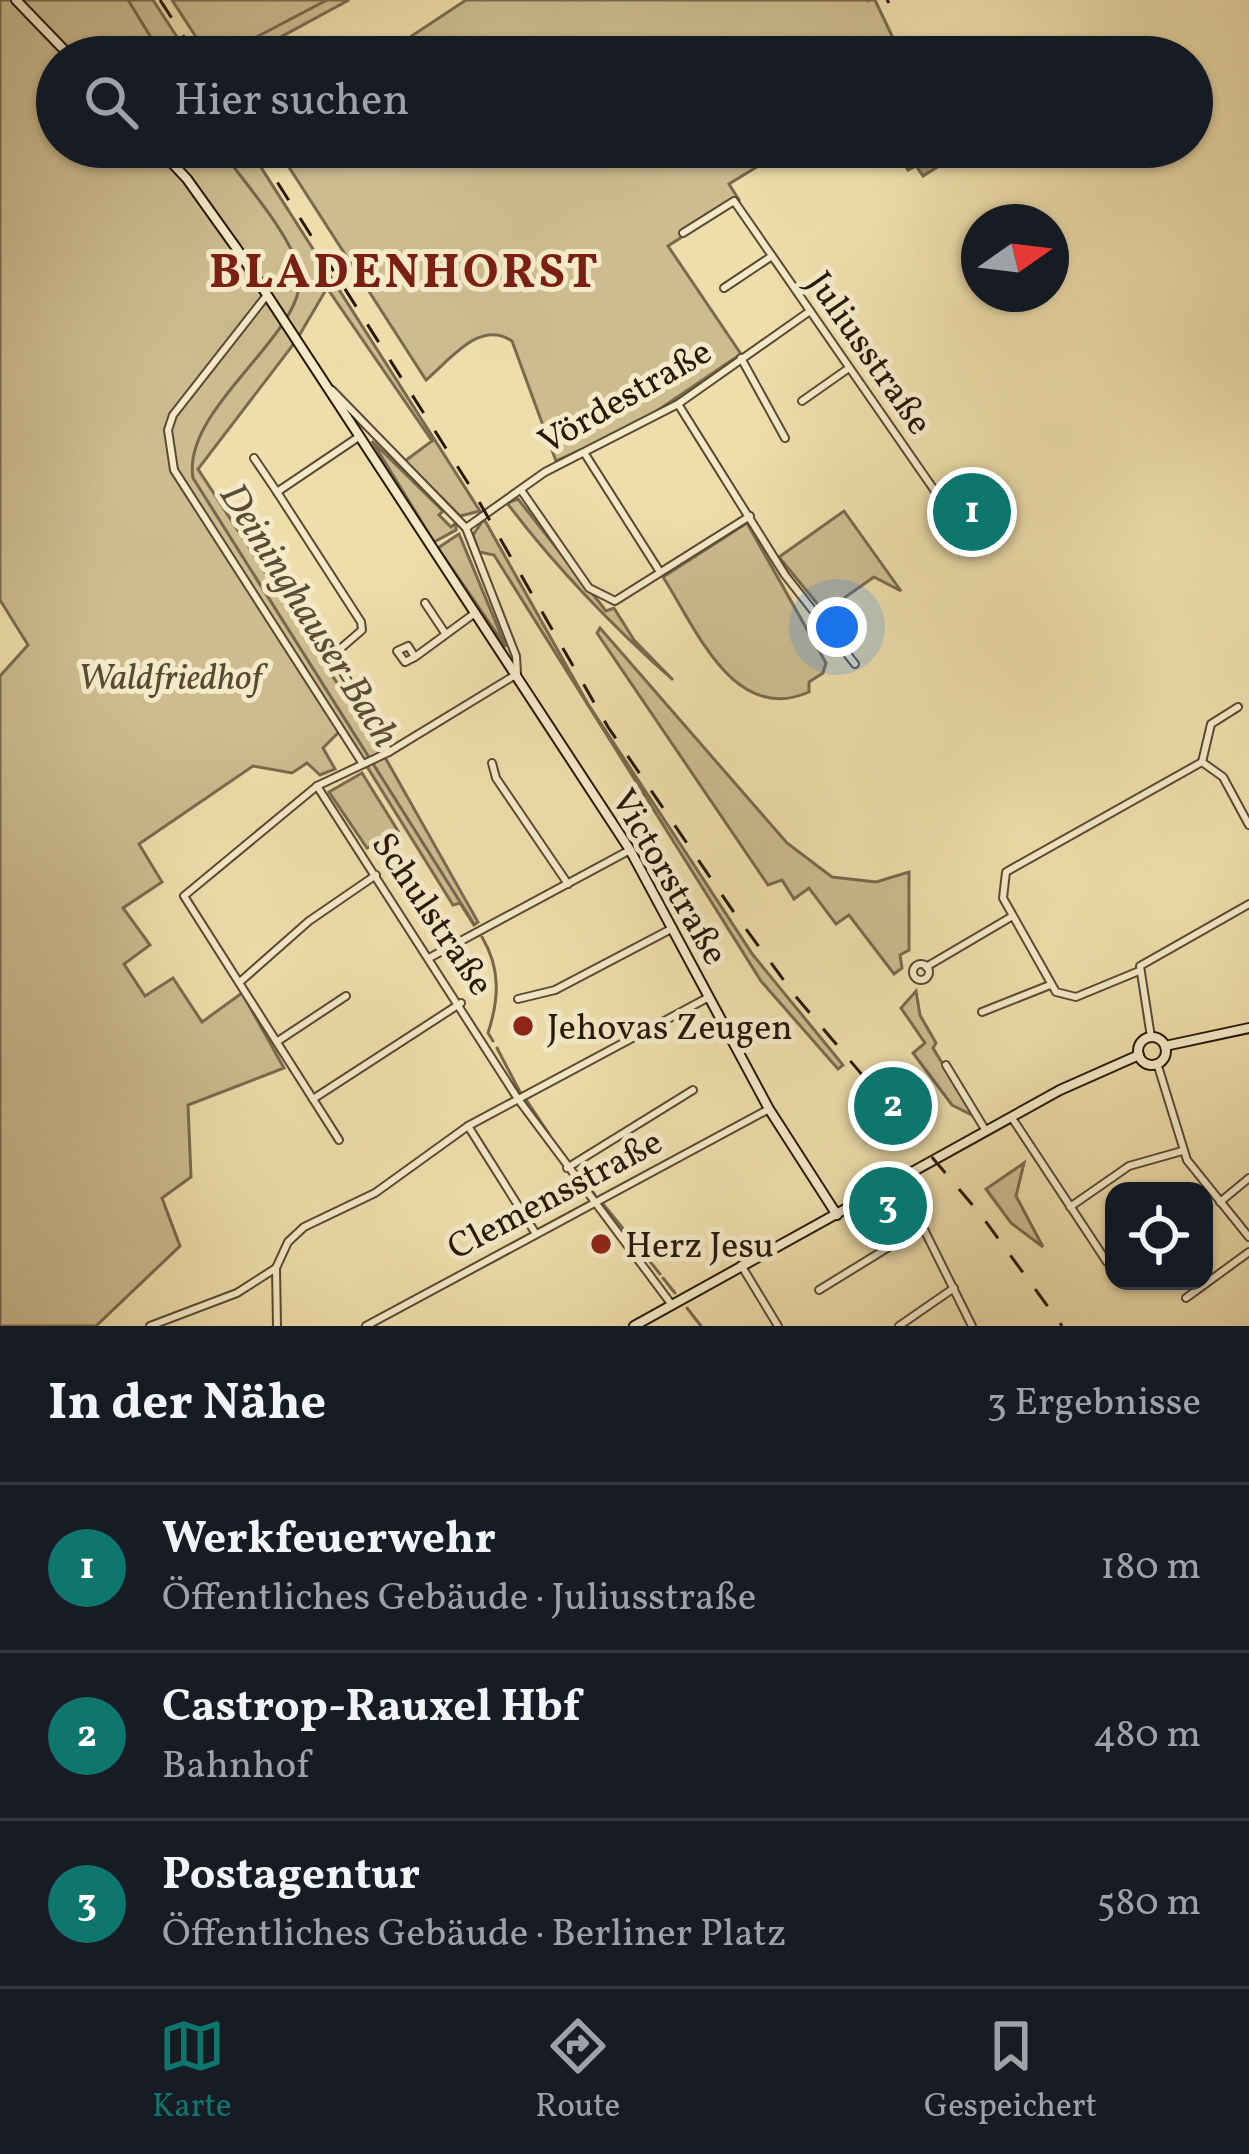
<!DOCTYPE html>
<html lang="de">
<head>
<meta charset="utf-8">
<style>
	body { margin:0; font-family:Vollkorn,serif; background:#20242c; color:#f1f3f6 }
	.controls { position:absolute; right:36px; bottom:36px; display:grid; overflow:hidden; border-radius:24px; box-shadow:0 3px 9px #0004 }
	.controls button { width:108px; height:108px; display:grid; place-items:center; padding:0; border:0; border-bottom:3px solid #363941; background:#171b24; color:#f1f3f6; font:60px sans-serif }
	.compass { position:absolute; left:961px; top:204px; width:108px; height:108px; border-radius:50%; background:#171b24; box-shadow:0 3px 9px #0004; rotate:76deg }
	.you { position:absolute; left:837px; top:627px; width:42px; height:42px; margin:-30px; border:9px solid #fff; border-radius:50%; background:#1a73e8; box-shadow:0 0 0 18px #1a73e833 }
	.badge { display:grid; place-items:center; width:78px; height:78px; border-radius:50%; background:#0f766e; color:#fff; font-size:39px; font-weight:700 }
	.pin { position:absolute; translate:-50% -50%; border:6px solid #fff; box-shadow:0 3px 12px #0006 }
	.list { margin:0; padding:0; list-style:none }
	h2 { display:flex; justify-content:space-between; align-items:center; height:156px; margin:0; padding:0 48px; font-size:51px }
	h2 small { font-size:39px; font-weight:400; color:#9ea1a6 }
	.list li { display:grid; grid-template-columns:78px 1fr auto; gap:36px; align-items:center; box-sizing:border-box; height:168px; padding:0 48px; border-top:3px solid #363941 }
	.list b { display:block; font-size:45px; white-space:nowrap }
	.list p { margin:0; font-size:39px; white-space:nowrap; color:#9ea1a6 }
	.list em { font-size:39px; font-style:normal; color:#9ea1a6 }
	.icon { flex:none; width:66px; height:66px; fill:none; stroke:currentColor; stroke-width:2; stroke-linecap:round; stroke-linejoin:round }
	.map { position:relative; flex:none; width:1249px; height:1326px; overflow:hidden }
	.search { position:absolute; background:#171b24; box-shadow:0 3px 9px #0004; left:36px; right:36px; top:36px; height:132px; display:flex; align-items:center; gap:30px; box-sizing:border-box; padding:0 42px; border-radius:66px; color:#9ea1a6; font-size:45px }
	.sheet { height:660px; background:#171b24 }
	nav { display:flex; justify-content:space-around; align-items:center; box-sizing:border-box; height:168px; border-top:3px solid #363941; background:#171b24; font-size:33px; color:#9ea1a6 }
	nav a { display:grid; justify-items:center; gap:6px }
	nav .on { color:#0f766e }
	.map>svg:first-child { display:block }
</style>
</head>
<body>
<div class="map">
<svg width="1249" height="1326" viewBox="0 0 1249 1326">
	<rect width="100%" height="100%" fill="#eedeab"/>
	<filter id="stains"><feTurbulence type="fractalNoise" baseFrequency=".00167" numOctaves="4"/><feColorMatrix values="0 0 0 0 .2 0 0 0 0 .09 0 0 0 0 .02 0 0 0 .5 -.17"/></filter>
	<radialGradient id="worn" r=".72"><stop offset=".6" stop-color="#630" stop-opacity="0"/><stop offset="1" stop-color="#630" stop-opacity=".3"/></radialGradient>
	<g fill="#ccbc90" stroke="#7a6a4e" stroke-width="3">
		<polygon points="0,0 153,0 190,57 57,57 57,147 248,147 480,511 460,516 405,461 432,441 327,288 296,341 198,469 382,752 478,922 474,925 460,903 453,905 343,728 323,748 335,769 320,775 307,763 292,773 253,766 139,844 162,882 123,908 150,945 124,964 145,996 173,978 202,1022 242,993 284,1068 188,1105 191,1177 162,1198 180,1246 96,1326 0,1326 0,676 28,645 0,600"/>
		<polygon points="172,0 349,0 244,57 209,57"/>
		<polygon points="466,0 875,0 902,57 380,57"/>
		<path d="M 276,147 L 789,147 L 729,184 L 739,200 L 668,246 L 741,354 L 639,423 L 556,461 L 512,341 C 480,319 451,359 426,380 Z"/>
		<polygon points="372,441 443,511 439,515 451,527 456,523 456,530 434,542"/>
		<path d="M 518,499 L 606,611 L 614,608 L 634,640 L 673,680 C 611,625 557,569 507,503 Z"/>
		<polygon points="844,511 901,591 874,577 824,612 779,557"/>
		<polygon points="484,519 588,704 671,830 753,955 843,1065 838,1069 761,981 494,555 479,552 473,535"/>
		<path d="M 747,523 L 826,663 L 823,673 L 809,682 L 809,692 C 734,725 697,630 663,577 Z"/>
		<polygon points="459,534 506,647 438,548"/>
		<polygon points="600,628 787,843 832,877 876,882 909,872 909,950 900,955 902,968 894,974 849,915 836,924 809,888 794,899 782,880 768,885 597,633"/>
		<polygon points="362,773 398,831 367,848 329,792"/>
		<polygon points="916,991 920,1015 936,1043 933,1048 974,1116 952,1105 913,1053 925,1043 901,1008"/>
		<polygon points="1024,1163 1016,1196 1043,1247 1011,1223 986,1189"/>
	</g>
	<polygon fill="#ab9b75" stroke="#77674b" stroke-width="3" points="893,147 937,147 947,161 923,176 916,166 908,170"/>
	<g fill="none" stroke-linecap="round" stroke-linejoin="round">
		<g stroke="#77674b" stroke-width="3">
			<polyline points="128,0 163,57"/>
			<polyline points="867,0 868,1"/>
			<polyline points="232,50 327,0"/>
			<path d="M 219,147 C 241,179 292,235 299,271 C 312,331 181,406 193,478 L 474,924"/>
			<path d="M 482,937 C 501,969 499,999 488,1033 L 493,1041"/>
			<polyline points="497,1048 520,1092"/>
			<polyline points="527,1101 549,1134"/>
			<polyline points="554,1142 561,1151"/>
			<polyline points="576,1171 595,1195"/>
			<polyline points="603,1204 634,1242"/>
			<polyline points="640,1249 660,1274"/>
			<polyline points="663,1278 675,1293"/>
			<polyline points="687,1308 701,1326"/>
		</g>
		<g stroke="#5a4a33" stroke-width="10">
			<g id="street">
				<polyline points="683,233 734,201 964,533"/>
				<polyline points="724,288 772,256"/>
				<polyline points="267,295 173,415 168,430 174,470 363,764"/>
				<polyline points="741,358 785,438"/>
				<polyline points="332,390 466,528 516,656 517,674 389,752 317,786 184,896 339,1140"/>
				<polyline points="802,401 849,368"/>
				<polyline points="678,404 785,575 855,664"/>
				<polyline points="360,436 277,492 361,622 362,630 333,655 389,752"/>
				<polyline points="585,454 660,572"/>
				<polyline points="254,458 277,492"/>
				<polyline points="521,490 589,588 615,601 750,516"/>
				<polyline points="466,528 545,472 678,404 810,311"/>
				<polyline points="425,603 445,633"/>
				<polyline points="415,657 405,662 397,651 408,646 415,657 475,613"/>
				<polyline points="1202,762 1211,724 1238,707"/>
				<polyline points="492,763 496,778 568,884"/>
				<polyline points="317,786 518,1099 672,1305"/>
				<polyline points="431,957 630,850"/>
				<circle cx="921" cy="972" r="8"/>
				<polyline points="926,967 1011,917"/>
				<polyline points="1139,971 1076,997 1056,992 1003,898 1006,872 1202,762 1223,777 1249,825"/>
				<polyline points="241,981 309,921 376,875"/>
				<polyline points="518,999 555,990 673,928"/>
				<polyline points="982,1012 1050,985"/>
				<polyline points="1151,1037 1140,966 1249,904"/>
				<polyline points="278,1041 346,996"/>
				<polyline points="1157,1063 1187,1160 1249,1237"/>
				<polyline points="946,1065 986,1131"/>
				<polyline points="313,1099 461,1003"/>
				<polyline points="1012,1118 1107,1262"/>
				<polyline points="468,1126 536,1234"/>
				<polyline points="567,1168 693,1090"/>
				<polyline points="899,1179 972,1326"/>
				<polyline points="1220,1202 1249,1178"/>
				<polyline points="1070,1207 1129,1166 1182,1151"/>
				<polyline points="741,1265 778,1326"/>
				<polyline points="819,1290 923,1226"/>
				<polyline points="1186,1298 1249,1252"/>
				<polyline points="150,1326 237,1293 276,1268"/>
				<polyline points="277,1326 276,1268 288,1242 304,1227 375,1193 468,1126 709,997"/>
				<polyline points="366,1326 769,1109"/>
				<polyline points="899,1326 954,1288"/>
			</g>
		</g>
		<g stroke="#28180b" stroke-width="12">
			<g id="secondary">
				<polyline points="16,0 71,57"/>
				<polyline points="157,147 187,179 237,249 630,850 769,1109 837,1215"/>
				<circle cx="1152" cy="1051" r="14"/>
				<polyline points="1165,1046 1249,1028"/>
				<polyline points="634,1326 1060,1090 1139,1055"/>
			</g>
		</g>
		<use href="#street" stroke="#f4eac8" stroke-width="6"/>
		<use href="#secondary" stroke="#f4eac8" stroke-width="8"/>
		<g stroke="#28180b" stroke-width="3" stroke-dasharray="21 21" stroke-linecap="butt">
			<polyline points="160,0 197,57"/>
			<polyline points="887,0 889,3"/>
			<polyline points="255,147 473,491 608,727 737,917 797,998 981,1215 1062,1326"/>
		</g>
	</g>
	<g fill="#8f2418" stroke="#f4eac8" stroke-width="4.5">
		<circle cx="523" cy="1026" r="12"/>
		<circle cx="601" cy="1244" r="12"/>
	</g>
	<g text-anchor="middle" stroke-width="10" stroke-linejoin="round" paint-order="stroke">
		<g font-size="36" fill="#28180b" stroke="#f4eac8">
			<text transform="translate(871 352) rotate(55)" y="13">Juliusstraße</text>
			<text transform="translate(624 395) rotate(-30)" y="13">Vördestraße</text>
			<text transform="translate(671 876) rotate(60)" y="13">Victorstraße</text>
			<text transform="translate(434 913) rotate(56)" y="13">Schulstraße</text>
			<text transform="translate(554 1193) rotate(-28)" y="13">Clemensstraße</text>
		</g>
		<g font-size="36" font-style="italic" fill="#594933" stroke="#f4eac8">
			<text x="170" y="689">Waldfriedhof</text>
		</g>
		<g font-size="36" fill="#28180b" stroke="#f4eac8" text-anchor="start">
			<text x="547" y="1039">Jehovas Zeugen</text>
			<text x="625" y="1257">Herz Jesu</text>
		</g>
		<g font-size="39" font-style="italic" fill="#5c4c35" stroke="#f4eac8">
			<text transform="translate(311 614) rotate(58)" y="14">Deininghauser Bach</text>
		</g>
		<g font-size="48" font-weight="bold" letter-spacing="3" fill="#7a1f14" stroke="#f4eac8">
			<text x="405" y="287">BLADENHORST</text>
		</g>
	</g>
	<rect width="100%" height="100%" filter="url(#stains)"/>
	<rect width="100%" height="100%" fill="url(#worn)"/>
</svg>
<div class="controls">
<button><svg class="icon" aria-label="locate" viewBox="0 0 24 24"><circle cx="12" cy="12" r="6"/><path d="M12 2v4M12 18v4M2 12h4M18 12h4"/></svg></button>
</div>
<svg class="compass" viewBox="-18 -18 36 36"><path d="M0-13l5 13h-10z" fill="#e53935"/><path d="M0 13l5-13h-10z" fill="#9ea1a6"/></svg>
<div class="you"></div>
<div class="pin badge" style="left:972px;top:512px">1</div>
<div class="pin badge" style="left:893px;top:1106px">2</div>
<div class="pin badge" style="left:888px;top:1206px">3</div>
<div class="search"><svg class="icon" aria-label="search" viewBox="0 0 24 24"><circle cx="10" cy="10" r="6"/><path d="M15 15l6 6"/></svg>Hier suchen</div>
</div>
<section class="sheet">
<h2>In der Nähe<small>3 Ergebnisse</small></h2>
<ul class="list">
<li><span class="badge">1</span><div><b>Werkfeuerwehr</b><p>Öffentliches Gebäude · Juliusstraße</p></div><em>180 m</em></li>
<li><span class="badge">2</span><div><b>Castrop-Rauxel Hbf</b><p>Bahnhof</p></div><em>480 m</em></li>
<li><span class="badge">3</span><div><b>Postagentur</b><p>Öffentliches Gebäude · Berliner Platz</p></div><em>580 m</em></li>
</ul>
</section>
<nav>
<a class="on"><svg class="icon" aria-label="map" viewBox="0 0 24 24"><path d="M3 6l6-2 6 2 6-2v14l-6 2-6-2-6 2zM9 4v14M15 6v14"/></svg>Karte</a>
<a><svg class="icon" aria-label="directions" viewBox="0 0 24 24"><path d="M12 3l9 9-9 9-9-9zM9 14v-3h6M13 9l2 2-2 2"/></svg>Route</a>
<a><svg class="icon" aria-label="saved" viewBox="0 0 24 24"><path d="M7 4h10v16l-5-4-5 4z"/></svg>Gespeichert</a>
</nav>
</body>
</html>
